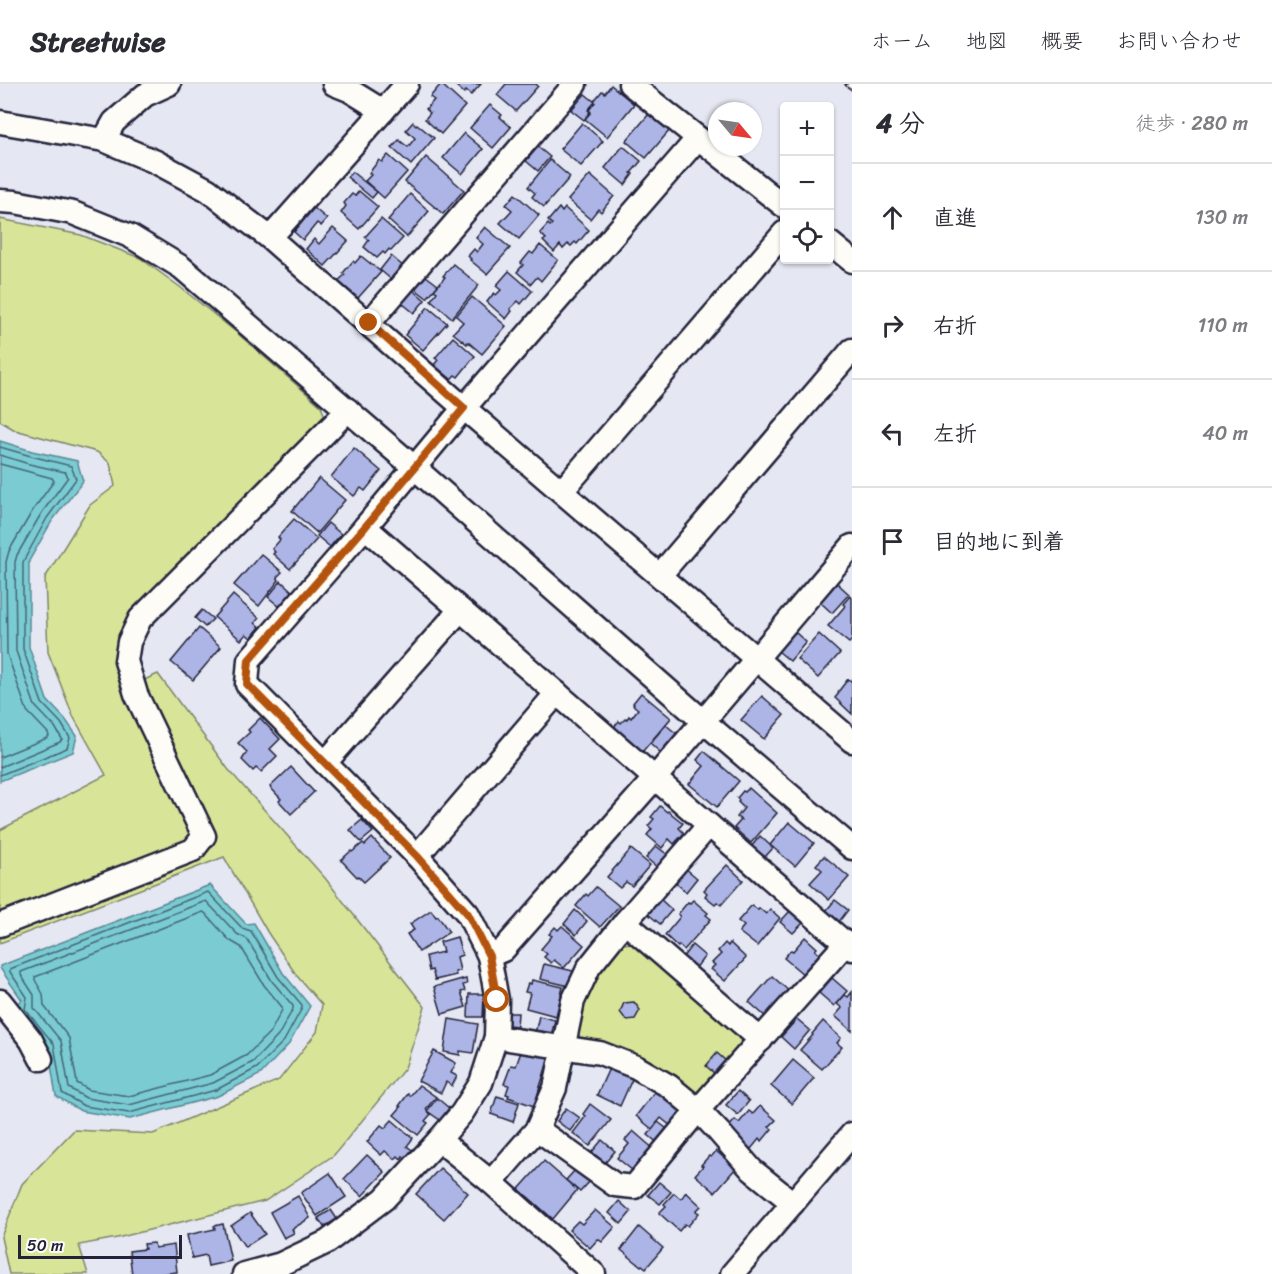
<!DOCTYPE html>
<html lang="ja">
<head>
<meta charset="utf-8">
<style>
	body { margin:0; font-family:Sriracha,"Klee One",sans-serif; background:#f7f7f7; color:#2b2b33 }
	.controls { position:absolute; right:18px; top:18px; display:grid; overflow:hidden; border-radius:6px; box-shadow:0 2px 4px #0004 }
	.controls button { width:54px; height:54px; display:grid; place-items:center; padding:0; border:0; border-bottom:2px solid #e1e1e2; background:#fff; color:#2b2b33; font:30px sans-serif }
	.compass { position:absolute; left:708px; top:18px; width:54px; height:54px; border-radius:50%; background:#fff; box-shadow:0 2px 4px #0004; rotate:119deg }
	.scale { position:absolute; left:18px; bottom:15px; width:164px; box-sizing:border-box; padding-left:6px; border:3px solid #22223b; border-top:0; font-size:16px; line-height:21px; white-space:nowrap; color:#22223b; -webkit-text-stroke:4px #fdfcf7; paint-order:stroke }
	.stop { position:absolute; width:18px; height:18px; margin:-14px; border:4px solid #b45309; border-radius:50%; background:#fff }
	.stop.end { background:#b45309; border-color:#fff; box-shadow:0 2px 6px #0008 }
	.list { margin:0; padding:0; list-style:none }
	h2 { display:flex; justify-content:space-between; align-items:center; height:78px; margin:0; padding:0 24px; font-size:26px }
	h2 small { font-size:20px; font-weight:400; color:#7c7c81 }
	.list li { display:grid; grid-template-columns:39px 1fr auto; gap:18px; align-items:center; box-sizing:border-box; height:108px; padding:0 24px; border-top:2px solid #e1e1e2 }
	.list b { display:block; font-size:22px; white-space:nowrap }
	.list em { font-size:20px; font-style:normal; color:#7c7c81 }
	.icon { flex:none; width:33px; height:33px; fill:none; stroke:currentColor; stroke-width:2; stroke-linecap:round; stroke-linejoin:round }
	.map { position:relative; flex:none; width:852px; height:1190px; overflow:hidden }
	header { display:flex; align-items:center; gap:36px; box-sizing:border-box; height:84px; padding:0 30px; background:#fff; border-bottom:2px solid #e1e1e2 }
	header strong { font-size:28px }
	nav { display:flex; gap:33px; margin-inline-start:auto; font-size:21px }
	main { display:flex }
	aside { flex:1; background:#fff }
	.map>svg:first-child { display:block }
</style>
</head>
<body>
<header>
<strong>Streetwise</strong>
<nav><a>ホーム</a><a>地図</a><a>概要</a><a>お問い合わせ</a></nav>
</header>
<main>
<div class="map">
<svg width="852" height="1190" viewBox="0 0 852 1190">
	<rect width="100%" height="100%" fill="#e5e7f2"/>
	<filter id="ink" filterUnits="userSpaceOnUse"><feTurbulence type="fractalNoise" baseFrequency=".0167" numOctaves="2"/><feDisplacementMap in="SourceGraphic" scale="12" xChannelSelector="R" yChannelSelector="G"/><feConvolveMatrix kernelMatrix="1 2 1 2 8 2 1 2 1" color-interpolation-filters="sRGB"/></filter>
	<g filter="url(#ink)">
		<g fill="#d8e598" stroke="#7d846a" stroke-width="1.5">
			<polygon points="0,135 81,151 140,174 180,203 237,249 321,322 327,339 132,535 126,604 158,590 228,685 325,794 425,923 405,984 334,1071 265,1117 117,1154 79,1161 88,1190 9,1190 1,1153 22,1100 74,1046 153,1050 279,996 317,948 322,921 297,892 268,849 224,773 0,859 0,746 106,691 73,632 48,568 45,494 90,421 115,402 110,379 97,368 15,346 0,337"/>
			<polygon points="635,859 748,958 696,1016 576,956 580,924 594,892 621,860"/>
		</g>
		<g fill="#7accd2" stroke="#578896" stroke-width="1.5">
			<polygon points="0,357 32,367 77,377 83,397 52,437 29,477 29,563 47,616 65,635 77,652 73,668 0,697"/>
			<polygon points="210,801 246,840 254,839 283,889 310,922 289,960 261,990 218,1012 130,1035 81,1027 56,1012 48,962 15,922 22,916 0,884 0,882"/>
		</g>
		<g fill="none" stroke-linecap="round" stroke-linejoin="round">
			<g stroke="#456677" stroke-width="1.5">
				<polyline points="0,363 31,372 71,382 76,395 47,434 23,478 23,565 42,619 61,639 70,654 67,664 0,691"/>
				<polyline points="0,371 29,380 65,388 68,393 41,430 17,471 15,478 16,567 35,622 55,643 62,655 60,658 0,683"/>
				<polyline points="0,380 52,394 54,397 33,426 9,467 6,478 7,570 27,627 48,649 49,652 47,654 0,673"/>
				<polygon points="208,808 242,844 251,847 278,893 302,921 302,924 284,957 257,984 216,1006 129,1029 84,1022 62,1009 54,960 25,925 27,913 10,888 10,885"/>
				<polygon points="206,817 237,850 247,855 272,897 293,922 293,925 278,952 253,978 213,999 129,1021 86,1014 69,1004 61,957 34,924 34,911 21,891 21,888"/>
				<polygon points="203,828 205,829 229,856 241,863 264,901 282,923 282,926 271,947 247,971 210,991 129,1012 89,1006 77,999 69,954 44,922 43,910 35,896 35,893"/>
			</g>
		</g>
		<g fill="#adb5e6" stroke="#22223b" stroke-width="1.5">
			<polygon points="441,0 465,22 441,50 425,35 430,29 426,25 434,16 430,13"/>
			<polygon points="454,0 481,0 471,11 466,7 464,9"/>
			<polygon points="506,0 536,0 538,2 516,27 497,11"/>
			<polygon points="611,1 634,20 607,53 585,35 591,28 589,26 595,18 594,17 602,7 605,9"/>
			<polygon points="585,10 595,18 588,26 590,28 584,36 571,26"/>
			<polygon points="490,21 502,31 500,33 511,43 493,64 470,44"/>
			<polygon points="649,30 669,47 646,74 626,57"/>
			<polygon points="413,38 416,41 417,40 434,54 411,81 392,64 399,56 408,63 415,54 406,46"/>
			<polygon points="582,39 603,57 581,82 560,65"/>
			<polygon points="464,49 483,65 462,90 443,74"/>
			<polygon points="623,62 641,77 631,89 633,90 625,101 605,84"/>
			<polygon points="538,63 550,73 538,87 526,77"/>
			<polygon points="388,71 407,88 384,114 365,97 371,91 369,89 379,76 382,78"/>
			<polygon points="426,73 464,106 443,130 405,98"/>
			<polygon points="550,76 570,93 544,123 532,113 535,109 528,103"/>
			<polygon points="352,88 377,108 372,114 347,93"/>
			<polygon points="590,91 614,112 601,128 598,125 590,135 568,116"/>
			<polygon points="359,107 378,123 359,145 341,129 346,122 344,119 352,110 355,112"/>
			<polygon points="410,110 429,127 407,153 388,136"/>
			<polygon points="515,110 539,131 519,155 500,139 512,126 506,121"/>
			<polygon points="314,124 327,135 321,142 317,139 303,156 294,148"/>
			<polygon points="559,124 562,128 565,124 589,146 577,160 575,158 571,162 568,160 563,165 560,161 554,168 543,157 546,155 540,149 548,140 550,142 552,140 548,137"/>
			<polygon points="381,135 403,154 391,167 389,165 385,170 383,168 377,174 364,163 369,156 365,153"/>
			<polygon points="485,143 510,164 487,190 470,176 471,175 468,172 474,165 477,168 483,160 476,154"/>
			<polygon points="333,144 348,157 325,182 306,165 314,155 319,160"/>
			<polygon points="540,161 558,176 541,197 537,193 531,200 517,188 523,181 521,179 530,168 533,170"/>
			<polygon points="361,172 381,188 358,214 338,197 345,191 343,189 353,177 355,179"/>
			<polygon points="391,172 404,183 393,197 380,186"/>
			<polygon points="453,180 479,201 452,234 431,216 437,208 434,206 445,193 443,192"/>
			<polygon points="509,187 532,207 521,220 518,217 510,225 512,227 506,235 487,218 494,209 496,211 501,206 496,202"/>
			<polygon points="426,192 438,201 427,214 415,205"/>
			<polygon points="413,206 425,216 414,229 402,219"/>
			<polygon points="472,213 506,242 482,270 468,258 467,260 453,249 463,238 456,232"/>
			<polygon points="428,223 447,239 423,266 405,251"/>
			<polygon points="453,253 475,272 458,293 455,291 451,295 434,281 438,276 435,274"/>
			<polygon points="354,364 381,387 365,407 361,404 354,412 331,393"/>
			<polygon points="319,394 345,416 317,449 292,427"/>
			<polygon points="294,435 317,455 290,485 273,470 275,468 272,465 280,456 278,453"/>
			<polygon points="328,439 341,450 330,463 317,452"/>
			<polygon points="261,470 282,488 277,493 279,496 259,522 234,501"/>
			<polygon points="281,497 293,508 280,523 268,513"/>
			<polygon points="837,499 849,510 832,529 820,518"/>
			<polygon points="233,511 259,534 255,539 260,543 251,554 246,550 241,556 214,533"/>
			<polygon points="850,512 852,514 852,556 849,559 828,542 845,522 843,520"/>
			<polygon points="202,526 213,535 205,543 195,534"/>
			<polygon points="199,544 221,563 193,596 171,578"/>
			<polygon points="795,548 806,558 790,577 778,567"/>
			<polygon points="819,550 840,569 818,594 797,575"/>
			<polygon points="848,595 851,597 852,595 852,630 835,614 839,609 838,608"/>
			<polygon points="641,609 671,634 642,668 613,644 619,637 621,639 626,634 627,635 629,632 631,634 638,625 633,621 634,620 633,619"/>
			<polygon points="762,612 784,631 764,655 741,636"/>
			<polygon points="260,634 280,655 270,665 277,672 261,688 256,684 253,687 242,676 247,668 238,659 250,648 248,646"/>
			<polygon points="666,641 677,650 661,669 650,659"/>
			<polygon points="704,667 739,697 717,723 689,700 704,682 697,676"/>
			<polygon points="291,683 314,708 291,730 279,717 281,715 270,703"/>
			<polygon points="749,704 777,729 751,759 734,744 741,736 737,733 744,724 738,718 739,716 737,714 743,707 745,708"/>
			<polygon points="660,722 667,728 668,727 683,739 679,744 684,749 674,760 669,755 662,764 647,751 652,745 648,742 654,735 651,733"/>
			<polygon points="362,736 373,748 361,758 350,746"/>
			<polygon points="789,738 814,759 795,782 770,761"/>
			<polygon points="760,752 773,764 764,774 751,763"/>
			<polygon points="372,754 390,774 364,798 358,792 357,793 341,776 351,767 352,768 363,759 365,761"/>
			<polygon points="656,762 668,771 658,784 646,774"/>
			<polygon points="631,765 650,781 632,802 626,798 620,804 607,793"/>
			<polygon points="824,772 849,793 829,816 810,799 822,786 816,781"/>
			<polygon points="727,781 743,796 721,821 717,818 715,820 705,812 707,809 704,806"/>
			<polygon points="685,784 697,794 686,808 674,797"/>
			<polygon points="596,803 619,822 600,843 576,822 586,810 588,812"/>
			<polygon points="660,815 672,826 660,840 647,829"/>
			<polygon points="693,816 708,829 706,831 711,835 684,866 679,861 678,863 665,851 680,833 678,830 688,818 690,819"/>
			<polygon points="835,816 848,826 838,839 825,828"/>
			<polygon points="752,821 758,826 759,824 766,830 770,825 780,834 757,862 739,848 744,842 738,837"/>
			<polygon points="431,826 436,833 438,832 449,848 419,868 407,850 414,846 410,840"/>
			<polygon points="575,826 587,837 576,851 564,840"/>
			<polygon points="790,827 803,839 793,849 780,838"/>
			<polygon points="562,842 584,861 564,884 554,876 551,879 544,873 547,870 541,865 552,852 549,850 555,843 558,846"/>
			<polygon points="457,853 462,871 457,873 460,887 455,888 456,891 435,896 432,886 429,887 426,872 443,868 440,858"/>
			<polygon points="805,853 817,864 815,866 820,871 803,890 784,874 791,866 793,867"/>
			<polygon points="725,859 728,862 730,859 746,874 725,897 711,885 715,881 712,879 721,870 718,867"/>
			<polygon points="692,861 705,872 695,885 682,874"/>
			<polygon points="544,880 573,887 569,902 540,895"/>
			<polygon points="772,892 789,907 766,933 749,918"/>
			<polygon points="832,894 847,907 834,922 819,909"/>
			<polygon points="462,895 462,896 466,895 467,900 463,901 465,907 461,908 466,923 442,930 434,903"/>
			<polygon points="532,896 563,903 556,932 526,924 530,909 525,908 528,899 531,900"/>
			<polygon points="852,908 852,947 835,932 842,924 837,920 845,911 848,913"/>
			<polygon points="469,910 484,910 483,933 468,933"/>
			<polygon points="634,918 640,926 635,935 626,936 620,928 624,919"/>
			<polygon points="509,929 518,929 517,942 508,941"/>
			<polygon points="539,932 555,936 551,952 535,949"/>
			<polygon points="449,935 478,940 473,969 460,967 460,971 444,968"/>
			<polygon points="797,935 810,946 794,965 781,953"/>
			<polygon points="823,937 841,954 837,959 842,963 822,985 800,966 813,951 812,950"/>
			<polygon points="522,965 549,974 534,1022 508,1013 509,1011 506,1010 509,1001 504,1000 511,981 516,982"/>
			<polygon points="434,967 456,979 451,989 457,992 452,1002 446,998 441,1009 418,997"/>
			<polygon points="717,969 726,977 715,990 706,982"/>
			<polygon points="793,976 814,994 792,1020 771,1002"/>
			<polygon points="610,982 633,993 620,1022 597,1011"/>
			<polygon points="419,1001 436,1013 426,1025 431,1030 425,1037 428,1039 418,1051 394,1031 401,1023 399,1022 408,1010 410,1012"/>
			<polygon points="656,1006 684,1028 672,1043 661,1034 652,1045 636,1032"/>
			<polygon points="738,1007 749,1017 738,1031 726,1021"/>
			<polygon points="497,1012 519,1019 513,1038 491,1030"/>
			<polygon points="437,1014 449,1024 440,1036 427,1027"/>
			<polygon points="590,1020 611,1036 590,1062 573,1049 586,1032 583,1030"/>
			<polygon points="760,1022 776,1036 769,1043 772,1045 762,1057 760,1054 751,1065 727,1045 735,1036 739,1039 749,1027 753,1030"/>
			<polygon points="566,1024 580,1034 570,1047 557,1037"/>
			<polygon points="392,1036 413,1054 407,1062 412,1066 405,1074 403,1072 401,1075 398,1072 395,1075 385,1067 381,1071 367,1058 381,1041 385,1044"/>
			<polygon points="658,1038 670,1047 659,1060 648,1051"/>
			<polygon points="633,1047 655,1066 640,1085 635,1082 632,1086 617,1074 629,1060 625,1056"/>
			<polygon points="602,1056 615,1067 605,1079 592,1068"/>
			<polygon points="716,1067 736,1084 715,1108 695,1091 703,1082 701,1081 709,1072 711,1073"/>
			<polygon points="367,1071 385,1088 362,1112 344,1095"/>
			<polygon points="544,1077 577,1106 553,1135 519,1105"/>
			<polygon points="440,1084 468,1109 444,1135 416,1110"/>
			<polygon points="576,1085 590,1097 580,1108 566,1096"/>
			<polygon points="330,1089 346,1113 317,1132 301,1109"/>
			<polygon points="659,1098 671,1108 660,1120 648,1111"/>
			<polygon points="686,1108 701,1122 696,1127 699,1129 688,1142 685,1140 679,1147 659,1129 666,1122 664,1120 674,1109 681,1115"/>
			<polygon points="298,1112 310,1134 292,1145 294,1149 284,1154 270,1128"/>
			<polygon points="619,1117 631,1128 621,1140 609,1129"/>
			<polygon points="331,1126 337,1135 324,1143 318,1134"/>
			<polygon points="595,1126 615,1143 602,1158 598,1155 590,1164 569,1146 578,1137 582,1140"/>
			<polygon points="250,1129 265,1150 245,1163 231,1142"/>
			<polygon points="223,1140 231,1177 208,1182 206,1171 192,1174 187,1151 215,1145 214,1142"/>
			<polygon points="639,1143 663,1164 646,1184 642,1181 641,1182 621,1166"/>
			<polygon points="154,1159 155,1164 174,1161 177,1188 160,1190 132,1190 129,1167 145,1165 144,1160"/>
		</g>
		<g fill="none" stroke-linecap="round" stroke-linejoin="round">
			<g stroke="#22223b" stroke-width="27">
				<g id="minor">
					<polyline points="334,0 349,6 383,27"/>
					<polyline points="630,0 784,122"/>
					<polyline points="0,38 104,56 156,78 208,106 270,154 464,324 852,657"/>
					<polyline points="104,56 114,38 145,11 169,0"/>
					<polyline points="0,117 15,118 73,129 130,152 181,183 415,384 703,637 852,764"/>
					<polyline points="270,154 407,0"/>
					<polyline points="830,159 852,177"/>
					<polyline points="369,239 575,0"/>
					<polyline points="562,407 784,149"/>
					<polyline points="365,443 852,865"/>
					<polyline points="660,491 852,266"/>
					<polyline points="325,679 460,526"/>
					<polyline points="417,772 557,609"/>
					<polyline points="625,838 761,956"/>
					<polyline points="0,841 193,766 204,752 136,610 126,577 129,558 140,535 348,326"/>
					<polyline points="489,872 503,866 655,694 852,462"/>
					<polyline points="0,917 31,956 41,975"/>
					<polyline points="496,953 600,969 636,983 669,1002 698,1026 719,1048 752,1086 793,1119"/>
					<polyline points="537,1045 615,1101 634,1103 698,1026 846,859"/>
					<polyline points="439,1056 491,1098 594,1190"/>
					<polyline points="491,1098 537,1045 555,1004 573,917 589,883 625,838 709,741"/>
					<polyline points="244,1190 281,1180 327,1158 384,1115 439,1056 462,1029 481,999 496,953 497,916 489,872 468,830 417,772 247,600 249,576 365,443 464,324 698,54"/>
					<polyline points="732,1190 852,1050"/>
				</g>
			</g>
			<use href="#minor" stroke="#fdfcf7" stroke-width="22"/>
			<g stroke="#22223b" stroke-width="7">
				<polyline id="rail" points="848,0 852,3"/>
			</g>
			<use href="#rail" stroke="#fdfcf7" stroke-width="4.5" stroke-dasharray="14" stroke-linecap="butt"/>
		</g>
	</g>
	<g fill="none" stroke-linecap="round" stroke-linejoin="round" filter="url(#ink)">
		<polyline stroke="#b45309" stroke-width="8" points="369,239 464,324 365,443 249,576 247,600 417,772 468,830 489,872 497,916"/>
	</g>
</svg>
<div class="controls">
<button>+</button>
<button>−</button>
<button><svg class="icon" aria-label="locate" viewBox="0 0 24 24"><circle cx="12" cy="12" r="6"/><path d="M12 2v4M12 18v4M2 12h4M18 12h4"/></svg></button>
</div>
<svg class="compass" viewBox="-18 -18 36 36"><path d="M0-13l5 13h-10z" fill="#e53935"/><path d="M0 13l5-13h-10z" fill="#7c7c81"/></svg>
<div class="scale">50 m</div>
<div class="stop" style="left:497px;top:916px"></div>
<div class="stop end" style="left:369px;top:239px"></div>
</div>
<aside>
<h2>4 分<small>徒歩 · 280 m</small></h2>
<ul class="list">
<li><svg class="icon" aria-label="ahead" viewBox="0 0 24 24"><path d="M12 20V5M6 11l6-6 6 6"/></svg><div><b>直進</b></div><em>130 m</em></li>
<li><svg class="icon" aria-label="right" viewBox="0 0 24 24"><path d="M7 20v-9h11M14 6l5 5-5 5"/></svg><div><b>右折</b></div><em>110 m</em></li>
<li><svg class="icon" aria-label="left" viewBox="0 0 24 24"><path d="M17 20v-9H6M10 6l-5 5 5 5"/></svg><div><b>左折</b></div><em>40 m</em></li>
<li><svg class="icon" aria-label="arrive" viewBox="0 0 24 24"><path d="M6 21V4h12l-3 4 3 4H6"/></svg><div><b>目的地に到着</b></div></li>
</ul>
</aside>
</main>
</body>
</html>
